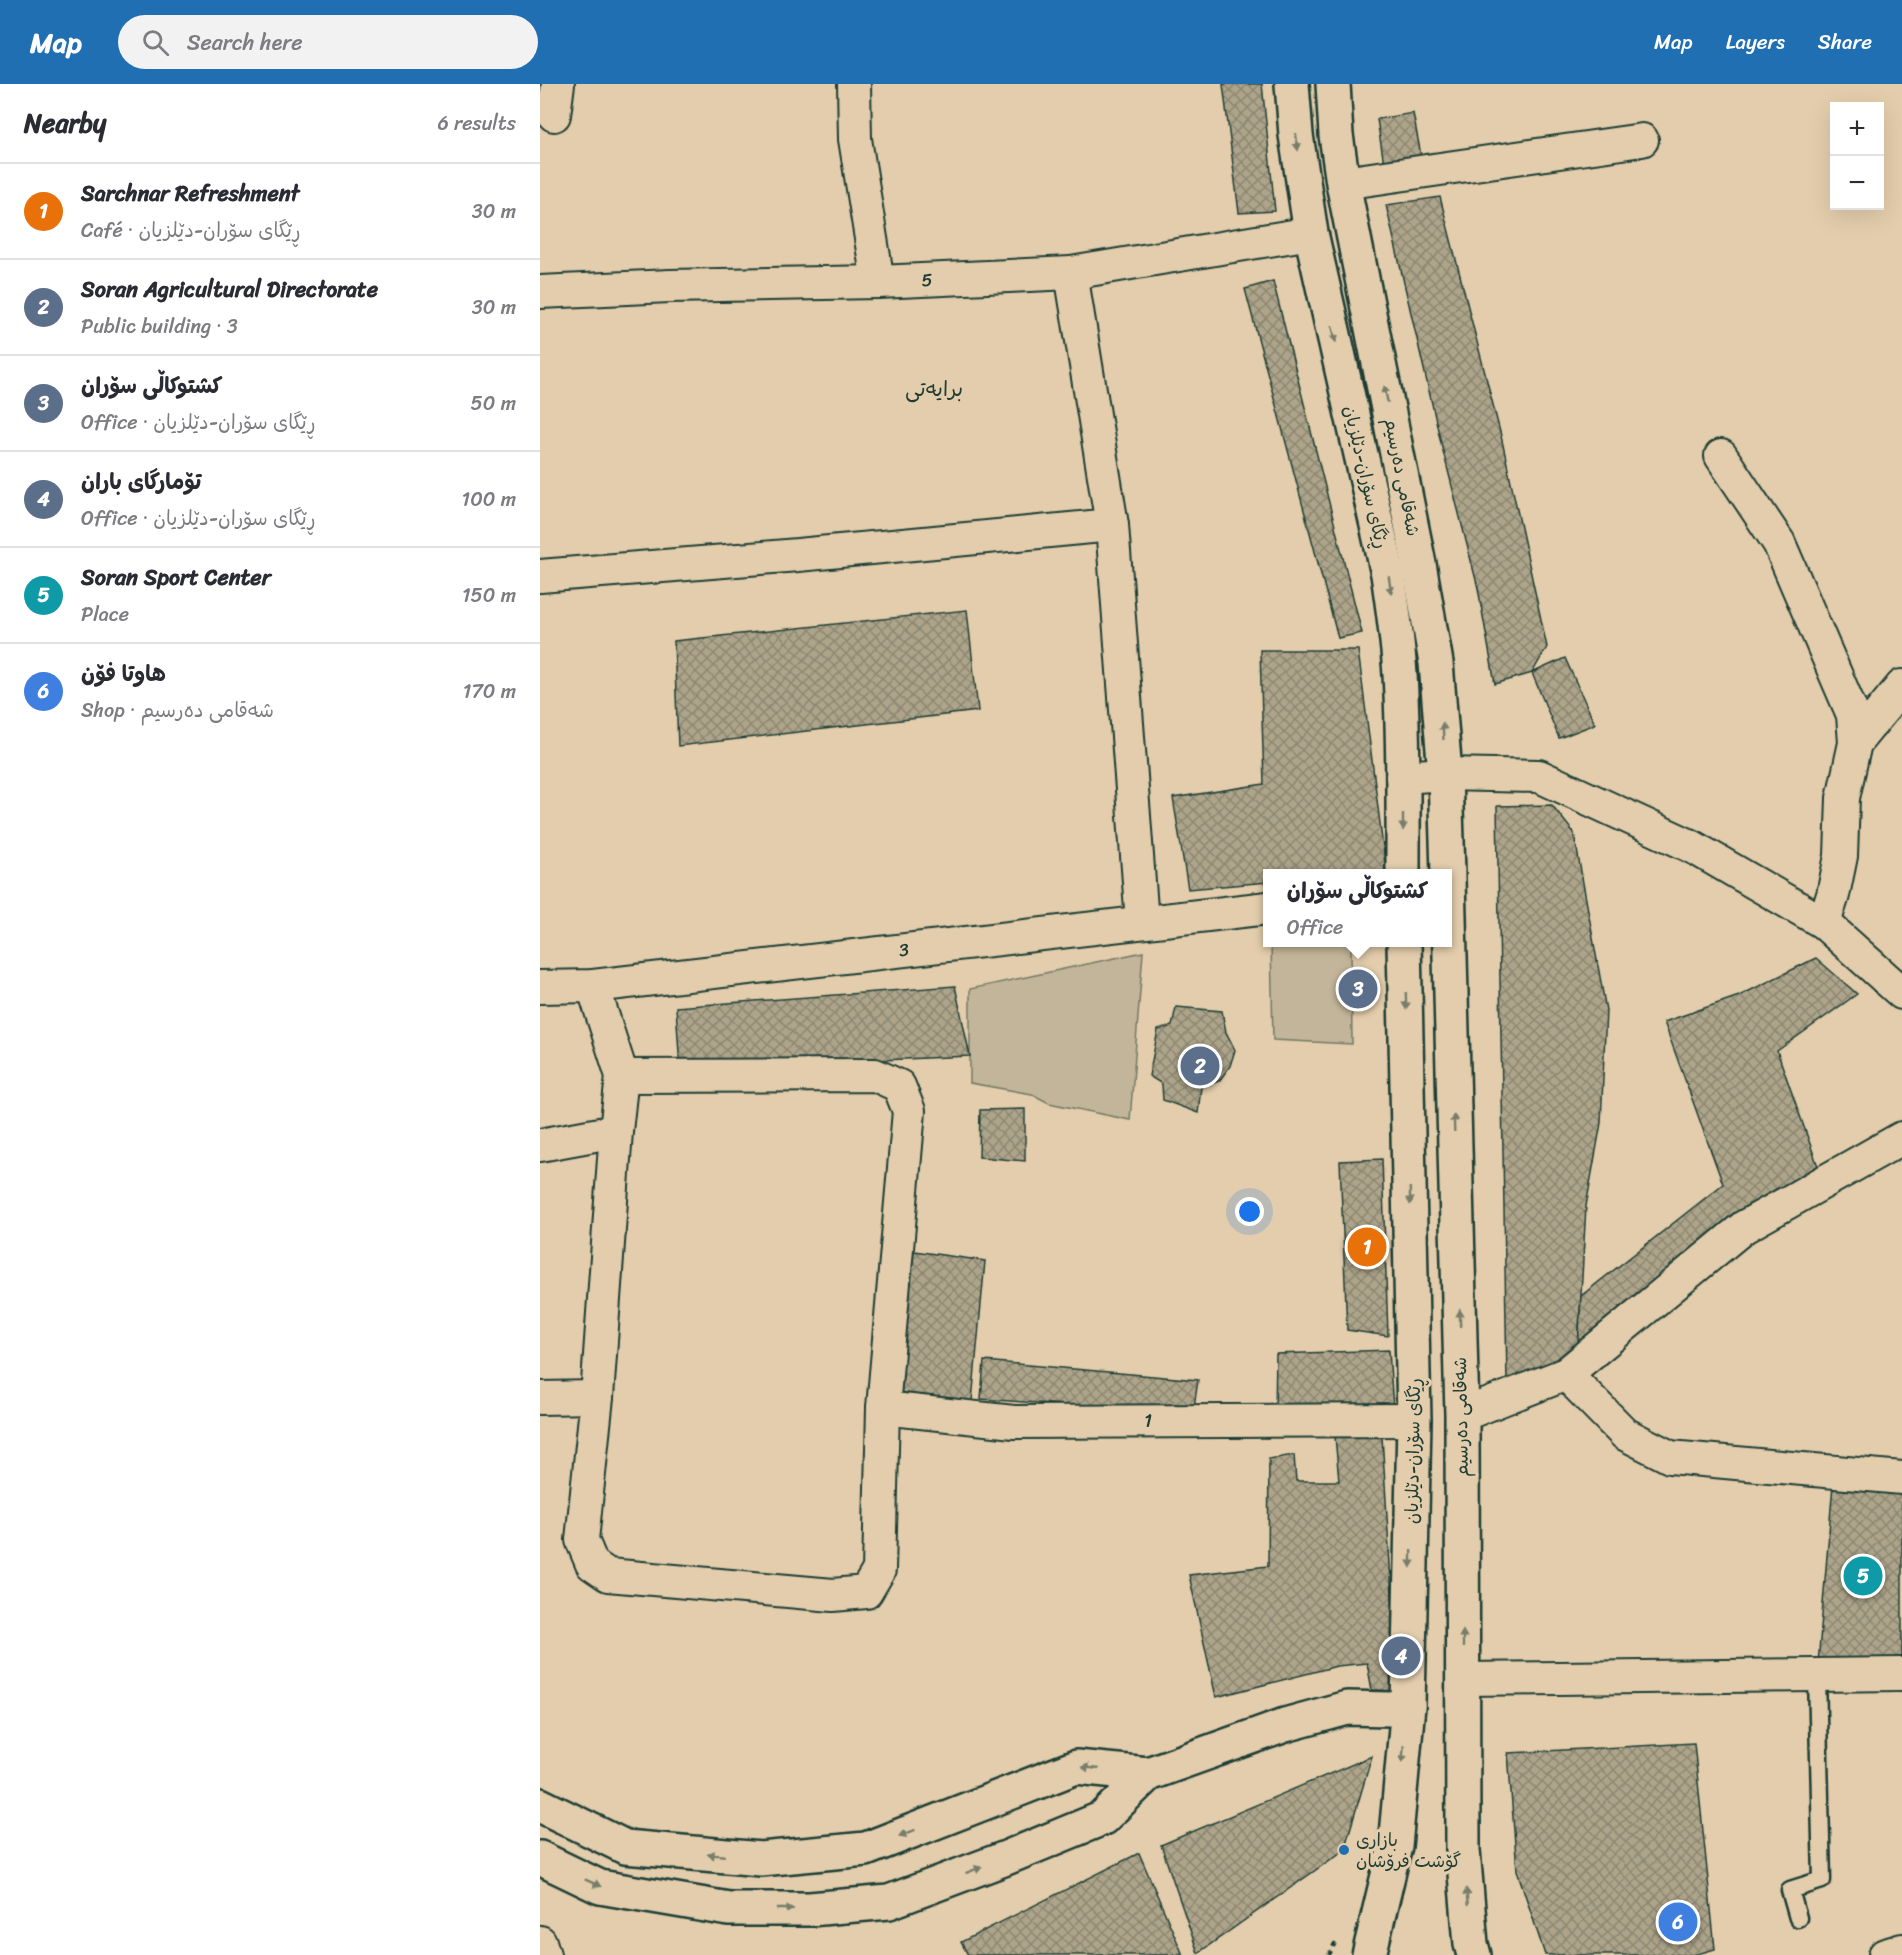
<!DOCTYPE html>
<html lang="en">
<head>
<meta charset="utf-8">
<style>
	body { margin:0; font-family:Sriracha,"Playpen Sans Arabic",sans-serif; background:#f2f2f3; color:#2b2b33 }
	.controls { position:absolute; right:18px; top:18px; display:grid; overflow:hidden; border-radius:0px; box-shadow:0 6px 24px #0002 }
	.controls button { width:54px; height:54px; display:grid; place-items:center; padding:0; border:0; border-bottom:2px solid #e1e1e2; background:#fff; color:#2b2b33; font:30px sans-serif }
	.you { position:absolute; left:710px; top:1128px; width:21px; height:21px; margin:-15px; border:4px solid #fff; border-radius:50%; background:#1a73e8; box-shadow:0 0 0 9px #1a73e833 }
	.badge { display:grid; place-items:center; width:39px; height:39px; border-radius:50%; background:#1f6fb2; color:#fff; font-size:20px; font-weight:700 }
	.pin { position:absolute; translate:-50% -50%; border:3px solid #fff; box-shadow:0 2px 6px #0006 }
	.popup { position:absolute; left:723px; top:785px; width:189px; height:78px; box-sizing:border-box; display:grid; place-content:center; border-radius:0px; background:#fff; filter:drop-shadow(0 2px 4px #0005); font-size:20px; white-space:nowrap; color:#7c7c81 }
	.popup b { font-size:22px; color:#2b2b33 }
	.popup::after { content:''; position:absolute; left:50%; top:100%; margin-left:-12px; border:12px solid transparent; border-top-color:#fff }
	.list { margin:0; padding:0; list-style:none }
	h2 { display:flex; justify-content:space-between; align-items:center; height:78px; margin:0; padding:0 24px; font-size:26px }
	h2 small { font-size:20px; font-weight:400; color:#7c7c81 }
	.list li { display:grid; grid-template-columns:39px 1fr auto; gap:18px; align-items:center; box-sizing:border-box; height:96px; padding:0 24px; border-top:2px solid #e1e1e2 }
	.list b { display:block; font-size:22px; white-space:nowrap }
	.list p { margin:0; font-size:20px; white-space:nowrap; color:#7c7c81 }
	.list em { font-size:20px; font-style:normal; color:#7c7c81 }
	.icon { flex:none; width:33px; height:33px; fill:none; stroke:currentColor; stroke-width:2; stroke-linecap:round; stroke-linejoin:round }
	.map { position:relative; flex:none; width:1362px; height:1871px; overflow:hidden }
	header { display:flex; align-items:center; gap:36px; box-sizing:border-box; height:84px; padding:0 30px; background:#1f6fb2; color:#fff }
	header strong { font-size:28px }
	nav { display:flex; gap:33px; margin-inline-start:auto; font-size:21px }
	.search { width:420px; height:54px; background:#f2f2f3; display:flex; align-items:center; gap:15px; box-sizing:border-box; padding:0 21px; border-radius:33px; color:#7c7c81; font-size:22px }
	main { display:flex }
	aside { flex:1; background:#fff }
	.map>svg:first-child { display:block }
</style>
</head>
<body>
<header>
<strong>Map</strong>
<div class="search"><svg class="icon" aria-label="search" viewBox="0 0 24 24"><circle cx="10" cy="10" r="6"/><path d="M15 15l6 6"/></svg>Search here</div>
<nav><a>Map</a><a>Layers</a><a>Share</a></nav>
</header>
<main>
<aside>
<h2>Nearby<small>6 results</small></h2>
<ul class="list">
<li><span class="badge" style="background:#e8710a">1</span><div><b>Sarchnar Refreshment</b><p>Café · ڕێگای سۆران-دێلزیان</p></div><em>30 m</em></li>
<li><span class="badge" style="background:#5c6f8a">2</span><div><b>Soran Agricultural Directorate</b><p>Public building · 3</p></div><em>30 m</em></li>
<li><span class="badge" style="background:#5c6f8a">3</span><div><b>کشتوکاڵی سۆران</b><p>Office · ڕێگای سۆران-دێلزیان</p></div><em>50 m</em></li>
<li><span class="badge" style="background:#5c6f8a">4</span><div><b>تۆمارگای باران</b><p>Office · ڕێگای سۆران-دێلزیان</p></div><em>100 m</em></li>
<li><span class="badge" style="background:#0f9aa8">5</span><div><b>Soran Sport Center</b><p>Place</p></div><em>150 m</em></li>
<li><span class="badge" style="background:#3f7fe0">6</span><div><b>هاوتا فۆن</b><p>Shop · شەقامی دەرسیم</p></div><em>170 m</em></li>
</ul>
</aside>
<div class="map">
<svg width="1362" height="1871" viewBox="0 0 1362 1871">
	<defs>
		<pattern id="building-cross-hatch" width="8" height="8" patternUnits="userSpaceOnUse" patternTransform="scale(1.5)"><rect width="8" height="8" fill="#ada48a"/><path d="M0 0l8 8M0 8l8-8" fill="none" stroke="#8c8772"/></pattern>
	</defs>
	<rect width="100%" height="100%" fill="#e3cdac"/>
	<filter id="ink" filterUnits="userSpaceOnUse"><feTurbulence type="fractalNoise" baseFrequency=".0167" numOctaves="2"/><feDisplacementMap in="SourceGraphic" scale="12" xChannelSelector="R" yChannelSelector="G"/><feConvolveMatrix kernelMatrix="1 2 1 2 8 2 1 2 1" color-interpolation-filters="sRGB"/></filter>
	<g filter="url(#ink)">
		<g fill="#c3b599" stroke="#717966" stroke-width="1.5">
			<polygon points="731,859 811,859 812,960 733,956"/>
			<polygon points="603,868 590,1036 509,1019 492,1010 430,999 430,905"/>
		</g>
		<g fill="url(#building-cross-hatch)" stroke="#1f3d34" stroke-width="1.5">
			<polygon points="683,0 722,0 735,127 699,129"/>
			<polygon points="873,29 885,93 847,99 837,35"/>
			<polygon points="900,113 961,352 1007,563 992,589 955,600 938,504 902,363 846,121"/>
			<polygon points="733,197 822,549 798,554 705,205"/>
			<polygon points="427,526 438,627 138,662 134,557"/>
			<polygon points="720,566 818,566 846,787 819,790 728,790 728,798 648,805 633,714 724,700"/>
			<polygon points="1025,574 1055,640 1019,654 992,589"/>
			<polygon points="1012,721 1034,749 1066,926 1061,1039 1046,1122 1038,1264 1002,1295 967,1297 957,722"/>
			<polygon points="1276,874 1317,910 1237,967 1280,1088 1038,1264 1041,1212 1183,1100 1124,938 1199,912"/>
			<polygon points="415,902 430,972 140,985 136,923"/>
			<polygon points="636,923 682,927 686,948 695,966 690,982 679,997 661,1003 658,1029 623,1016 622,1000 609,992 618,946 632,942"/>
			<polygon points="485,1025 485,1077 439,1073 440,1026"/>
			<polygon points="842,1075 848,1252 807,1246 800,1077"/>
			<polygon points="374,1167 445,1177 432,1317 355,1308"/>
			<polygon points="849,1266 853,1325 735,1329 736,1270"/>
			<polygon points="444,1277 658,1296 653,1330 441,1315"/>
			<polygon points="795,1352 842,1353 858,1607 832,1606 827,1579 797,1582 676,1613 649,1491 728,1482 729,1375 754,1371 756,1397 799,1397"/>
			<polygon points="1294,1388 1362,1395 1362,1590 1277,1592"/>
			<polygon points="1154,1659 1175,1865 1154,1871 1005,1871 977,1786 968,1669"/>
			<polygon points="832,1672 804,1766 658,1869 621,1761"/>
			<polygon points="599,1769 643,1871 428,1871 421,1858"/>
		</g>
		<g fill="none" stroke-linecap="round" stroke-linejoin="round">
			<g stroke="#1f3d34" stroke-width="21">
				<polyline id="service" points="1258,1834 1250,1806 1282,1796 1277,1592"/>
			</g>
			<g stroke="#1f3d34" stroke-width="36">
				<g id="minor">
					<polyline points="314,0 315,55 338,198"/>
					<polyline points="14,31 18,0"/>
					<polyline points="803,99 1102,56"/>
					<polyline points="531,189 572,441 602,838"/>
					<polyline points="0,208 130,202 338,198 531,189 771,149"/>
					<polyline points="1181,372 1239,459 1313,631 1315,659 1303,714 1301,772 1293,811 1284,839"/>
					<polyline points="0,492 258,471 572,441"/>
					<polyline points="1315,659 1362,602"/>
					<polyline points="862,693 905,690 999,692 1153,763 1284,839 1362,909"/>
					<polyline points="53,902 82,992 76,1047 57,1313 42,1456 52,1480 68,1491 293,1511 326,1508 339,1486 343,1324 369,1027 359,1002 335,991 82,992"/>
					<polyline points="0,903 53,902 728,824"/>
					<polyline points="0,1061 76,1047"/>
					<polyline points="1026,1290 1085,1350 1130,1373 1362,1394"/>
					<polyline points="0,1314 57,1313"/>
					<polyline points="343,1324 474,1338 874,1336"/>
					<polyline points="922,1331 1026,1290 1204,1143 1362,1054"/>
					<polyline points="923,1595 1362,1590"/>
					<polyline points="0,1858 4,1871"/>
					<polyline points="1345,1871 1362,1866"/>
				</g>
			</g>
			<g stroke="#1f3d34" stroke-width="38">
				<g id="tertiary">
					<polyline points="0,1721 85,1763 221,1775 326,1765 536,1683 608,1690"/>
					<polyline points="0,1774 60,1803 189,1825 270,1825 349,1818 466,1774 563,1734 608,1690 745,1641 807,1624 851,1625 868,1622"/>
				</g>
			</g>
			<g stroke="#1f3d34" stroke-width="38">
				<g id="primary">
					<path d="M 752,0 L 756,51 L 771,149 L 848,490 C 853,524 858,557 860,591 C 864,657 863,723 863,790"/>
					<polyline points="793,0 796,51 803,99 879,480 896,579 905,690 908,790"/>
					<polyline points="908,795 922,1331 923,1766 931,1860 934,1871"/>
					<polyline points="829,1871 855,1762 868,1622 874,1336 864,858"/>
				</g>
			</g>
			<polyline stroke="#1f3d34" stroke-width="4" stroke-dasharray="4.5 4.5" stroke-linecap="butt" points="789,1871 796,1857"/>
			<use href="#service" stroke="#e3cdac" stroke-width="16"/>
			<use href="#minor" stroke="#e3cdac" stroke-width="32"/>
			<use href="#tertiary" stroke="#e3cdac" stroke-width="33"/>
			<use href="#primary" stroke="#e3cdac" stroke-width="33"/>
		</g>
		<defs><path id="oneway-solid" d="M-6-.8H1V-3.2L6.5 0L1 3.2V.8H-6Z" transform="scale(1.5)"/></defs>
		<g fill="#777e6a">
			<use href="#oneway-solid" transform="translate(757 58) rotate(83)"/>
			<use href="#oneway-solid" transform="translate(794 250) rotate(77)"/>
			<use href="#oneway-solid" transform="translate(846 310) rotate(-101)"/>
			<use href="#oneway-solid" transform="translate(850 501) rotate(81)"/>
			<use href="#oneway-solid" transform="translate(903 647) rotate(-93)"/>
			<use href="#oneway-solid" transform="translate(863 738) rotate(90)"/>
			<use href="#oneway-solid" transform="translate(866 917) rotate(89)"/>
			<use href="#oneway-solid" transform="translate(914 1039) rotate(-92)"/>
			<use href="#oneway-solid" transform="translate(870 1112) rotate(89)"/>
			<use href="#oneway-solid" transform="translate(920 1234) rotate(-91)"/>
			<use href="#oneway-solid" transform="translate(871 1475) rotate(91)"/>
			<use href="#oneway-solid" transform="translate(923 1555) rotate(-90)"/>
			<use href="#oneway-solid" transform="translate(863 1670) rotate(95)"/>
			<use href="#oneway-solid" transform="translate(550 1684) rotate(-174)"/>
			<use href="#oneway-solid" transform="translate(367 1749) rotate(159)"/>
			<use href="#oneway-solid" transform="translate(176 1771) rotate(-175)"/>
			<use href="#oneway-solid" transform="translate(434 1786) rotate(-20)"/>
			<use href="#oneway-solid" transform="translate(53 1799) rotate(24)"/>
			<use href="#oneway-solid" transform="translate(927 1813) rotate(-95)"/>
			<use href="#oneway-solid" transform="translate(245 1825)"/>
		</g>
	</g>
	<circle fill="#1f6fb2" stroke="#e3cdac" stroke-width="2" cx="804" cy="1766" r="6"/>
	<g text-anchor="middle" stroke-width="6" stroke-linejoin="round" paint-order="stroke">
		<g font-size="18" fill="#1f3d34" stroke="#e3cdac">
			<text transform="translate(387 196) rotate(-3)" y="6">5</text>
			<text transform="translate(826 393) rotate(77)" y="6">ڕێگای سۆران-دێلزیان</text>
			<text transform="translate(862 393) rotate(79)" y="6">شەقامی دەرسیم</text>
			<text transform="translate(364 866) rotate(-7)" y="6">3</text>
			<text transform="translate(921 1333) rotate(-91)" y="6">شەقامی دەرسیم</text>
			<text x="608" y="1343">1</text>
			<text transform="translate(873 1367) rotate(-89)" y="6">ڕێگای سۆران-دێلزیان</text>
		</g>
		<g font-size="18" fill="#1f3d34" stroke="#e3cdac" text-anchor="start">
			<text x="816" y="1762">بازاڕی<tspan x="816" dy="21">گۆشت فرۆشان</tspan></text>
		</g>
		<g font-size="21" fill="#1f3d34" stroke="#e3cdac">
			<text x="394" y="312">برایەتی</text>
		</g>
	</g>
</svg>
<div class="controls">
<button>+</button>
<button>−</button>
</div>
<div class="you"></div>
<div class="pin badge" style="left:827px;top:1163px;background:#e8710a">1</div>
<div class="pin badge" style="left:660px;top:982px;background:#5c6f8a">2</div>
<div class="pin badge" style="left:818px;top:905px;background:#5c6f8a">3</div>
<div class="popup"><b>کشتوکاڵی سۆران</b>Office</div>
<div class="pin badge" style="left:861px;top:1572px;background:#5c6f8a">4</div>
<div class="pin badge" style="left:1323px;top:1492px;background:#0f9aa8">5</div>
<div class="pin badge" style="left:1138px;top:1838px;background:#3f7fe0">6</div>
</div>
</main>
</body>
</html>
